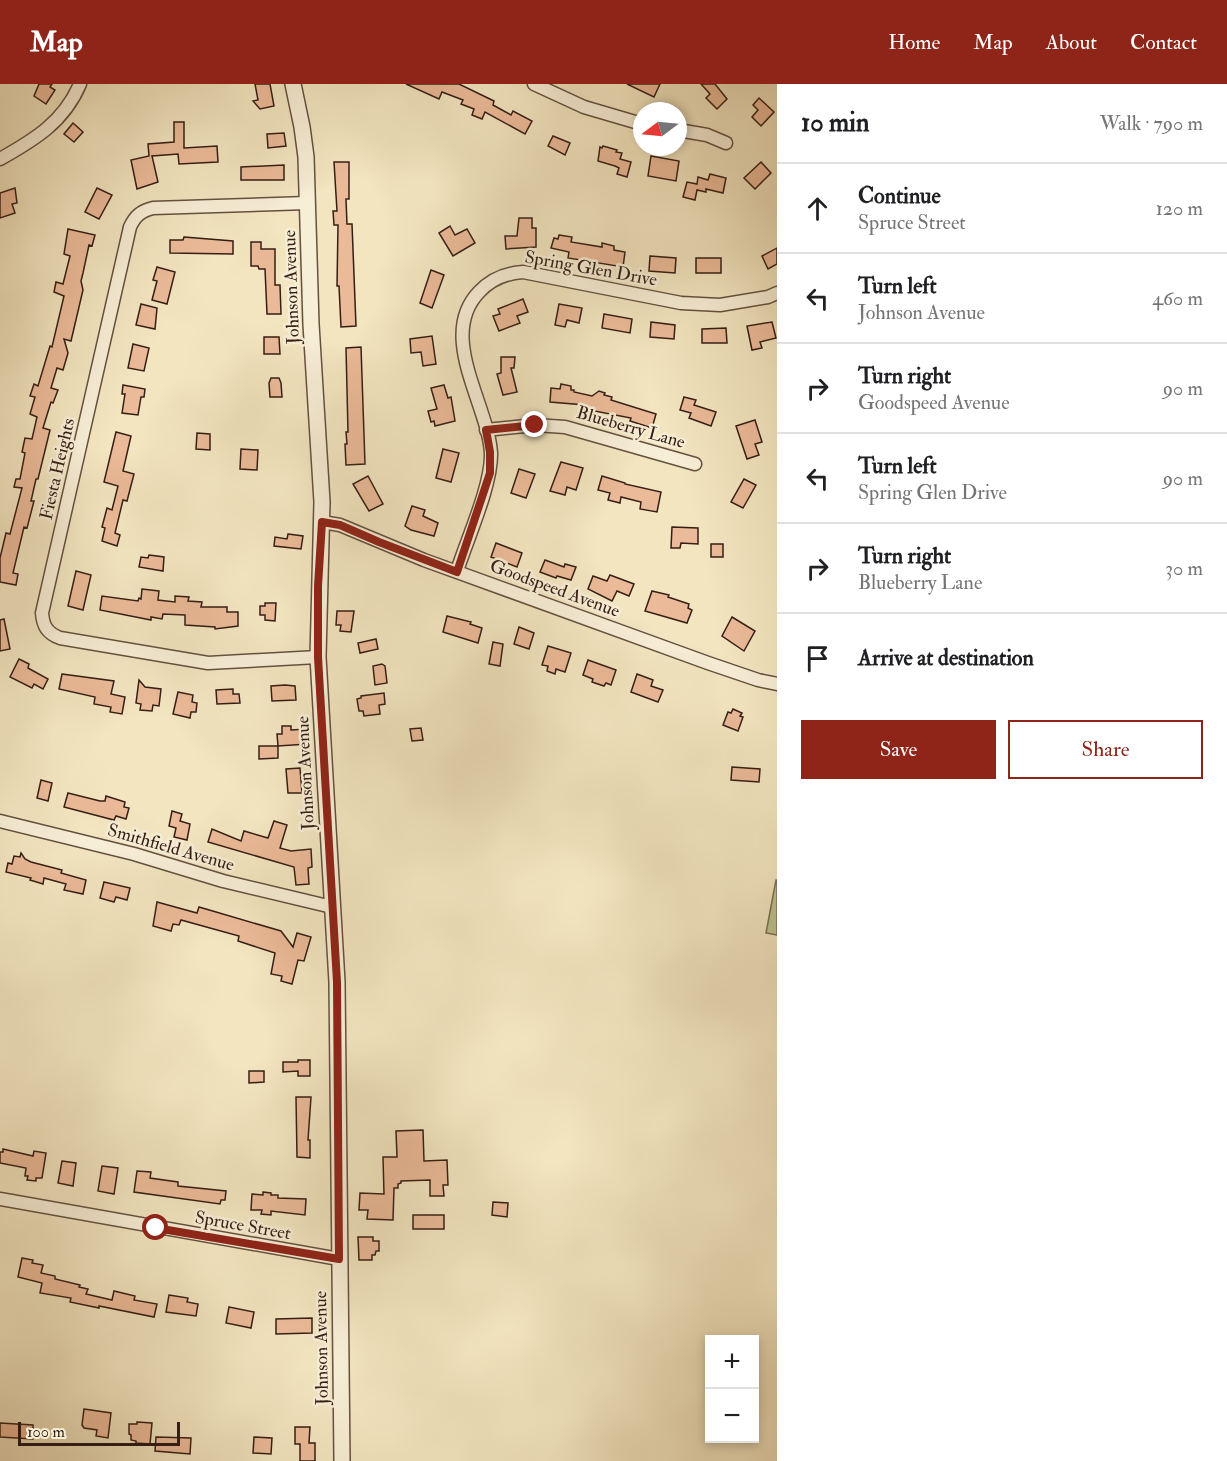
<!DOCTYPE html>
<html lang="en">
<head>
<meta charset="utf-8">
<style>
	body { margin:0; font-family:"IM FELL Double Pica",serif; background:#f2f2f2; color:#202124 }
	.controls { position:absolute; right:18px; bottom:18px; display:grid; overflow:hidden; border-radius:0px; box-shadow:0 3px 9px #0003 }
	.controls button { width:54px; height:54px; display:grid; place-items:center; padding:0; border:0; border-bottom:2px solid #e0e0e0; background:#fff; color:#202124; font:30px sans-serif }
	.compass { position:absolute; left:633px; top:18px; width:54px; height:54px; border-radius:50%; background:#fff; box-shadow:0 3px 9px #0003; rotate:254deg }
	.scale { position:absolute; left:18px; bottom:15px; width:162px; box-sizing:border-box; padding-left:6px; border:3px solid #361e15; border-top:0; font-size:16px; line-height:21px; white-space:nowrap; color:#361e15; -webkit-text-stroke:4px #f7eed6; paint-order:stroke }
	.stop { position:absolute; width:18px; height:18px; margin:-14px; border:4px solid #8f2418; border-radius:50%; background:#fff }
	.stop.end { background:#8f2418; border-color:#fff; box-shadow:0 2px 6px #0008 }
	.list { margin:0; padding:0; list-style:none }
	h2 { display:flex; justify-content:space-between; align-items:center; height:78px; margin:0; padding:0 24px; font-size:26px }
	h2 small { font-size:20px; font-weight:400; color:#757577 }
	.list li { display:grid; grid-template-columns:39px 1fr auto; gap:18px; align-items:center; box-sizing:border-box; height:90px; padding:0 24px; border-top:2px solid #e0e0e0 }
	.list b { display:block; font-size:22px; white-space:nowrap }
	.list p { margin:0; font-size:20px; white-space:nowrap; color:#757577 }
	.list em { font-size:20px; font-style:normal; color:#757577 }
	.actions { display:flex; gap:12px; padding:18px 24px }
	.actions a { flex:1; padding:14px 0; border:2px solid #8f2418; border-radius:0px; text-align:center; font-size:21px; color:#8f2418 }
	.actions .main { background:#8f2418; color:#fff }
	.icon { flex:none; width:33px; height:33px; fill:none; stroke:currentColor; stroke-width:2; stroke-linecap:round; stroke-linejoin:round }
	.map { position:relative; flex:none; width:777px; height:1377px; overflow:hidden }
	header { display:flex; align-items:center; gap:36px; box-sizing:border-box; height:84px; padding:0 30px; background:#8f2418; color:#fff }
	header strong { font-size:28px }
	nav { display:flex; gap:33px; margin-inline-start:auto; font-size:21px }
	main { display:flex }
	aside { flex:1; background:#fff }
	.map>svg:first-child { display:block }
</style>
</head>
<body>
<header>
<strong>Map</strong>
<nav><a>Home</a><a>Map</a><a>About</a><a>Contact</a></nav>
</header>
<main>
<div class="map">
<svg width="777" height="1377" viewBox="0 0 777 1377">
	<rect width="100%" height="100%" fill="#f2e5c0"/>
	<filter id="stains"><feTurbulence type="fractalNoise" baseFrequency=".00333" numOctaves="4"/><feColorMatrix values="0 0 0 0 .2 0 0 0 0 .09 0 0 0 0 .02 0 0 0 .5 -.17"/></filter>
	<radialGradient id="worn" r=".72"><stop offset=".6" stop-color="#630" stop-opacity="0"/><stop offset="1" stop-color="#630" stop-opacity=".3"/></radialGradient>
	<polygon fill="#bdc390" stroke="#7a7052" stroke-width="1.5" points="776,796 777,796 777,851 766,849"/>
	<g fill="#ebba98" stroke="#361e15" stroke-width="1.5">
		<polygon points="39,0 52,0 50,3 55,6 46,20 34,12"/>
		<polygon points="255,0 270,0 274,22 260,25 253,17 258,16"/>
		<polygon points="406,0 459,0 494,17 493,21 511,31 513,27 532,37 525,50 485,28 482,35 472,31 474,25 461,20 463,16 442,8 439,15"/>
		<polygon points="627,0 660,0 654,13"/>
		<polygon points="701,0 715,0 727,15 717,25 706,14 710,10"/>
		<polygon points="759,14 774,28 761,42 752,33 758,26 753,21"/>
		<polygon points="174,38 184,38 184,64 217,62 218,78 179,80 178,70 152,72 158,98 137,105 131,76 149,72 148,60 174,58"/>
		<polygon points="73,39 83,48 74,58 64,50"/>
		<polygon points="284,49 286,62 268,64 267,50"/>
		<polygon points="553,52 570,59 565,71 548,62"/>
		<polygon points="603,62 617,66 616,68 622,69 620,75 631,78 627,93 617,90 619,84 615,82 598,77 600,63 602,64"/>
		<polygon points="651,72 679,77 676,97 648,92"/>
		<polygon points="334,78 349,78 349,115 346,115 347,140 352,140 356,242 341,243 339,202 337,202 338,141 334,141 333,127 337,127"/>
		<polygon points="761,78 771,89 755,105 744,94"/>
		<polygon points="284,81 284,96 241,96 241,83"/>
		<polygon points="710,90 726,94 723,109 706,105 706,108 697,106 695,116 683,113 687,98 697,100 698,93 708,96"/>
		<polygon points="15,104 17,119 12,120 15,129 0,134 0,109"/>
		<polygon points="97,104 112,111 99,135 85,128"/>
		<polygon points="519,134 532,134 532,144 536,144 536,163 506,165 505,152 517,152"/>
		<polygon points="450,142 455,151 467,145 475,159 453,172 439,149"/>
		<polygon points="68,145 95,151 92,162 89,161 83,189 81,197 83,206 71,257 64,255 68,269 63,286 57,284 51,304 58,306 53,319 51,318 43,344 50,346 38,395 36,395 31,417 34,417 27,444 24,443 13,489 18,490 16,501 0,498 0,474 6,449 10,450 22,404 14,403 16,395 20,395 25,369 22,368 25,354 32,355 37,333 30,330 35,313 30,312 34,300 38,302 50,262 52,263 64,212 54,208 56,198 63,200 70,172 64,170"/>
		<polygon points="559,151 572,153 571,158 602,163 602,159 614,162 614,166 625,168 623,183 568,174 569,168 551,164 554,154 558,155"/>
		<polygon points="184,153 233,157 233,170 170,169 170,156 183,156"/>
		<polygon points="251,158 261,158 261,165 275,165 275,201 280,201 281,230 267,230 265,185 259,185 258,182 251,182"/>
		<polygon points="777,164 777,180 768,185 762,172"/>
		<polygon points="650,172 676,174 675,189 649,187"/>
		<rect x="696" y="174" width="25" height="15"/>
		<polygon points="157,183 175,188 167,220 152,216 157,197 153,196"/>
		<polygon points="431,186 444,191 432,224 420,219"/>
		<polygon points="523,215 528,228 517,232 520,239 499,247 493,232 500,230 498,225"/>
		<polygon points="141,220 157,224 155,245 136,241"/>
		<polygon points="559,220 582,224 579,239 567,236 565,243 555,241"/>
		<polygon points="604,230 632,235 630,249 602,244"/>
		<polygon points="651,238 675,241 674,255 650,253"/>
		<polygon points="772,238 776,254 760,258 762,264 752,266 747,242"/>
		<polygon points="726,244 727,259 702,259 702,245"/>
		<polygon points="432,252 436,280 423,282 421,268 411,269 410,255"/>
		<polygon points="264,253 279,253 280,270 264,270"/>
		<polygon points="133,260 149,264 144,287 128,284"/>
		<polygon points="361,263 365,380 346,381 345,360 347,360 346,348 348,348 346,264"/>
		<polygon points="501,273 515,273 514,284 511,284 517,308 503,311 497,290 501,289"/>
		<polygon points="271,294 279,294 281,299 282,313 270,313 269,299"/>
		<polygon points="561,300 571,302 571,306 574,306 574,308 592,312 599,307 605,309 604,311 612,313 611,316 656,330 652,344 630,337 631,334 584,325 585,321 550,318 551,304 560,305"/>
		<polygon points="123,301 145,305 144,313 141,313 138,331 122,329 125,310 122,310"/>
		<polygon points="444,301 448,314 451,313 455,337 435,342 434,337 431,338 428,327 437,325 431,304"/>
		<polygon points="684,313 696,316 694,321 716,328 711,342 689,334 691,329 680,326"/>
		<polygon points="755,336 762,358 755,360 759,371 747,375 736,342"/>
		<polygon points="116,348 131,352 123,387 134,390 127,417 123,416 115,449 120,451 117,462 102,457 105,444 102,443 107,424 112,426 118,402 104,398"/>
		<polygon points="197,349 210,350 210,366 196,365"/>
		<polygon points="241,365 258,366 257,386 240,385"/>
		<polygon points="443,365 459,369 451,398 436,394"/>
		<polygon points="561,378 583,384 576,406 567,403 565,411 550,407"/>
		<polygon points="519,385 535,390 526,414 511,409"/>
		<polygon points="368,392 383,420 369,427 353,400"/>
		<polygon points="602,392 625,399 625,400 661,408 657,428 640,425 641,418 621,413 620,419 608,416 610,409 598,406"/>
		<polygon points="744,395 756,401 743,424 731,418"/>
		<polygon points="412,422 425,426 423,432 438,439 434,452 411,446 405,442"/>
		<polygon points="672,443 698,444 698,460 681,459 680,464 671,464"/>
		<polygon points="288,450 303,452 301,465 274,462 275,453 287,455"/>
		<polygon points="496,459 522,469 517,483 491,473"/>
		<rect x="711" y="460" width="12" height="13"/>
		<polygon points="149,471 164,473 163,487 139,483 141,473 148,474"/>
		<polygon points="545,476 564,483 565,480 576,483 571,496 557,492 556,494 540,488"/>
		<polygon points="76,487 91,491 83,526 68,522"/>
		<polygon points="610,491 634,500 629,512 617,507 612,517 588,505 593,492 607,497"/>
		<polygon points="142,505 159,507 158,516 175,518 175,512 189,513 188,517 202,518 201,523 227,523 227,528 238,528 238,542 215,545 215,543 185,541 185,531 163,530 162,535 151,533 151,536 100,526 102,512 138,517 139,514 141,515"/>
		<polygon points="652,507 669,511 668,513 689,520 688,524 692,526 687,539 645,527"/>
		<polygon points="265,519 276,519 275,537 265,536 265,531 260,531 260,522 265,522"/>
		<polygon points="337,527 354,527 351,548 340,547 341,541 336,541"/>
		<polygon points="447,532 471,538 470,540 482,544 478,559 443,548"/>
		<polygon points="732,533 755,547 744,567 722,552"/>
		<polygon points="4,535 10,565 0,567 0,536"/>
		<polygon points="519,543 534,549 529,565 514,560"/>
		<polygon points="376,555 378,565 360,569 358,559"/>
		<polygon points="493,558 503,560 500,582 489,580"/>
		<polygon points="548,562 571,569 565,588 556,585 555,590 547,587 548,582 542,581"/>
		<polygon points="19,575 29,580 28,584 48,595 43,605 34,600 32,604 10,593"/>
		<polygon points="588,576 616,586 611,601 606,599 604,602 592,598 593,595 583,591"/>
		<polygon points="382,580 385,582 387,599 375,601 373,582"/>
		<polygon points="62,590 114,597 111,610 125,613 122,630 110,628 111,623 94,620 95,613 59,605"/>
		<polygon points="637,590 653,596 651,602 663,606 658,618 631,608"/>
		<polygon points="139,596 145,603 161,605 159,622 153,621 152,627 140,626 141,620 136,619"/>
		<polygon points="285,601 295,602 296,616 272,617 271,602"/>
		<polygon points="233,605 233,610 239,610 240,619 217,620 216,606"/>
		<polygon points="178,608 193,611 192,618 197,619 196,628 191,628 190,634 173,630"/>
		<polygon points="384,609 385,620 379,621 380,630 364,632 363,627 359,627 357,615 361,614 361,612"/>
		<polygon points="733,625 742,629 740,632 743,633 738,647 723,641 728,628 731,629"/>
		<polygon points="282,642 291,642 291,646 307,645 308,660 278,662 277,650 282,650"/>
		<polygon points="421,644 423,656 412,657 410,645"/>
		<polygon points="259,662 278,662 278,674 259,675"/>
		<polygon points="732,683 760,685 759,698 731,696"/>
		<polygon points="300,684 302,709 288,709 286,685"/>
		<polygon points="41,696 52,699 48,717 37,714"/>
		<polygon points="68,709 100,717 105,717 106,712 125,718 124,723 129,724 126,735 116,732 114,736 64,723"/>
		<polygon points="172,727 182,730 180,737 190,740 187,756 174,753 176,744 169,742"/>
		<polygon points="274,737 287,741 280,764 291,767 311,765 312,783 308,784 309,800 296,801 294,783 208,758 212,745 241,757 244,747 268,754"/>
		<polygon points="21,769 25,775 31,778 62,786 61,789 86,796 83,810 64,806 66,800 44,794 43,800 30,796 31,794 6,788 8,779 12,780 14,772 20,773"/>
		<polygon points="104,798 130,804 127,816 116,813 114,818 100,814"/>
		<polygon points="157,818 197,829 199,823 281,847 293,863 297,849 311,853 304,877 298,876 292,900 281,897 282,892 271,890 275,869 238,857 239,852 181,836 179,841 173,840 171,847 153,842"/>
		<polygon points="298,976 310,976 310,992 298,992 298,987 283,988 283,978 298,978"/>
		<polygon points="249,987 264,987 264,998 249,999"/>
		<polygon points="296,1013 311,1013 308,1056 310,1056 310,1074 297,1073"/>
		<polygon points="423,1046 424,1077 447,1076 448,1101 443,1101 444,1112 430,1112 430,1096 401,1097 401,1099 398,1100 398,1104 394,1104 393,1136 367,1135 368,1126 359,1126 360,1109 384,1110 383,1073 397,1073 396,1047"/>
		<polygon points="3,1065 33,1072 34,1067 46,1069 42,1094 36,1094 36,1097 27,1096 28,1092 25,1092 26,1084 0,1079 0,1068 3,1068"/>
		<polygon points="62,1077 76,1079 73,1102 58,1099"/>
		<polygon points="102,1082 118,1084 114,1110 98,1107"/>
		<polygon points="137,1087 151,1088 150,1094 178,1098 178,1102 226,1107 225,1116 221,1116 220,1120 134,1108"/>
		<polygon points="263,1108 271,1109 271,1111 278,1111 278,1114 306,1115 305,1131 271,1127 271,1131 261,1130 262,1126 251,1126 252,1110 263,1111"/>
		<polygon points="493,1118 508,1119 507,1133 492,1131"/>
		<rect x="413" y="1131" width="31" height="14"/>
		<polygon points="358,1153 373,1153 373,1157 379,1157 379,1167 376,1167 375,1171 372,1171 372,1176 359,1176"/>
		<polygon points="22,1174 33,1176 32,1179 43,1181 41,1189 55,1192 55,1195 80,1201 79,1203 88,1205 86,1210 112,1216 114,1207 135,1212 134,1216 157,1220 154,1233 99,1222 99,1224 70,1218 71,1214 40,1209 42,1199 18,1193"/>
		<polygon points="169,1211 188,1214 187,1218 198,1220 196,1232 166,1228"/>
		<polygon points="229,1223 254,1228 251,1244 226,1239"/>
		<polygon points="312,1234 312,1249 276,1250 276,1235"/>
		<polygon points="84,1325 111,1329 108,1354 96,1352 97,1346 84,1344 82,1341"/>
		<polygon points="137,1338 152,1339 150,1360 136,1359 136,1357 131,1356 131,1351 129,1350 129,1340 137,1340"/>
		<polygon points="0,1339 33,1341 33,1355 0,1353"/>
		<polygon points="295,1343 310,1343 309,1359 315,1359 315,1377 300,1377 300,1360 295,1360"/>
		<polygon points="156,1353 191,1354 190,1370 155,1367"/>
		<polygon points="254,1353 272,1354 271,1370 253,1369"/>
	</g>
	<g fill="none" stroke-linecap="round" stroke-linejoin="round">
		<g stroke="#655040" stroke-width="15">
			<g id="minor">
				<polyline points="534,0 584,23 642,40"/>
				<polyline points="678,46 707,51 726,59"/>
				<path d="M 0,75 C 34,56 64,38 80,0"/>
				<path d="M 307,119 L 153,124 C 141,127 135,132 130,143 L 42,529 C 43,542 47,549 60,554 L 208,579 L 318,573"/>
				<polyline points="486,346 535,341 565,343 695,380"/>
				<polyline points="322,438 340,441 424,476 708,579 758,596 777,600"/>
				<path d="M 457,487 C 467,455 492,401 491,369 C 488,320 437,252 479,208 C 491,195 506,189 523,188 L 681,219 L 720,221 L 768,213 L 777,209"/>
				<polyline points="0,737 134,770 223,797 332,823"/>
				<polyline points="0,1115 339,1175"/>
			</g>
		</g>
		<g stroke="#655040" stroke-width="18">
			<polyline id="tertiary" points="293,0 302,43 306,73 311,240 322,418 318,573 337,898 342,1377"/>
		</g>
		<use href="#minor" stroke="#f7eed6" stroke-width="12"/>
		<use href="#tertiary" stroke="#f7eed6" stroke-width="15"/>
	</g>
	<g fill="none" stroke-linecap="round" stroke-linejoin="round">
		<polyline stroke="#8f2418" stroke-width="8" points="156,1144 339,1175 337,898 318,573 318,502 322,438 340,441 379,458 457,488 490,389 490,368 486,346 535,341"/>
	</g>
	<g text-anchor="middle" stroke-width="5" stroke-linejoin="round" paint-order="stroke">
		<g font-size="18" fill="#361e15" stroke="#f7eed6">
			<text transform="translate(591 184) rotate(10)" y="6">Spring Glen Drive</text>
			<text transform="translate(291 203) rotate(-92)" y="6">Johnson Avenue</text>
			<text transform="translate(631 343) rotate(16)" y="6">Blueberry Lane</text>
			<text transform="translate(57 385) rotate(-77)" y="6">Fiesta Heights</text>
			<text transform="translate(555 504) rotate(20)" y="6">Goodspeed Avenue</text>
			<text transform="translate(305 689) rotate(-93)" y="6">Johnson Avenue</text>
			<text transform="translate(171 763) rotate(16)" y="6">Smithfield Avenue</text>
			<text transform="translate(243 1141) rotate(10)" y="6">Spruce Street</text>
			<text transform="translate(321 1264) rotate(-91)" y="6">Johnson Avenue</text>
		</g>
	</g>
	<rect width="100%" height="100%" filter="url(#stains)"/>
	<rect width="100%" height="100%" fill="url(#worn)"/>
</svg>
<div class="controls">
<button>+</button>
<button>−</button>
</div>
<svg class="compass" viewBox="-18 -18 36 36"><path d="M0-13l5 13h-10z" fill="#e53935"/><path d="M0 13l5-13h-10z" fill="#757577"/></svg>
<div class="scale">100 m</div>
<div class="stop" style="left:156px;top:1144px"></div>
<div class="stop end" style="left:535px;top:341px"></div>
</div>
<aside>
<h2>10 min<small>Walk · 790 m</small></h2>
<ul class="list">
<li><svg class="icon" aria-label="ahead" viewBox="0 0 24 24"><path d="M12 20V5M6 11l6-6 6 6"/></svg><div><b>Continue</b><p>Spruce Street</p></div><em>120 m</em></li>
<li><svg class="icon" aria-label="left" viewBox="0 0 24 24"><path d="M17 20v-9H6M10 6l-5 5 5 5"/></svg><div><b>Turn left</b><p>Johnson Avenue</p></div><em>460 m</em></li>
<li><svg class="icon" aria-label="right" viewBox="0 0 24 24"><path d="M7 20v-9h11M14 6l5 5-5 5"/></svg><div><b>Turn right</b><p>Goodspeed Avenue</p></div><em>90 m</em></li>
<li><svg class="icon" aria-label="left" viewBox="0 0 24 24"><path d="M17 20v-9H6M10 6l-5 5 5 5"/></svg><div><b>Turn left</b><p>Spring Glen Drive</p></div><em>90 m</em></li>
<li><svg class="icon" aria-label="right" viewBox="0 0 24 24"><path d="M7 20v-9h11M14 6l5 5-5 5"/></svg><div><b>Turn right</b><p>Blueberry Lane</p></div><em>30 m</em></li>
<li><svg class="icon" aria-label="arrive" viewBox="0 0 24 24"><path d="M6 21V4h12l-3 4 3 4H6"/></svg><div><b>Arrive at destination</b></div></li>
</ul>
<div class="actions"><a class="main">Save</a><a>Share</a></div>
</aside>
</main>
</body>
</html>
